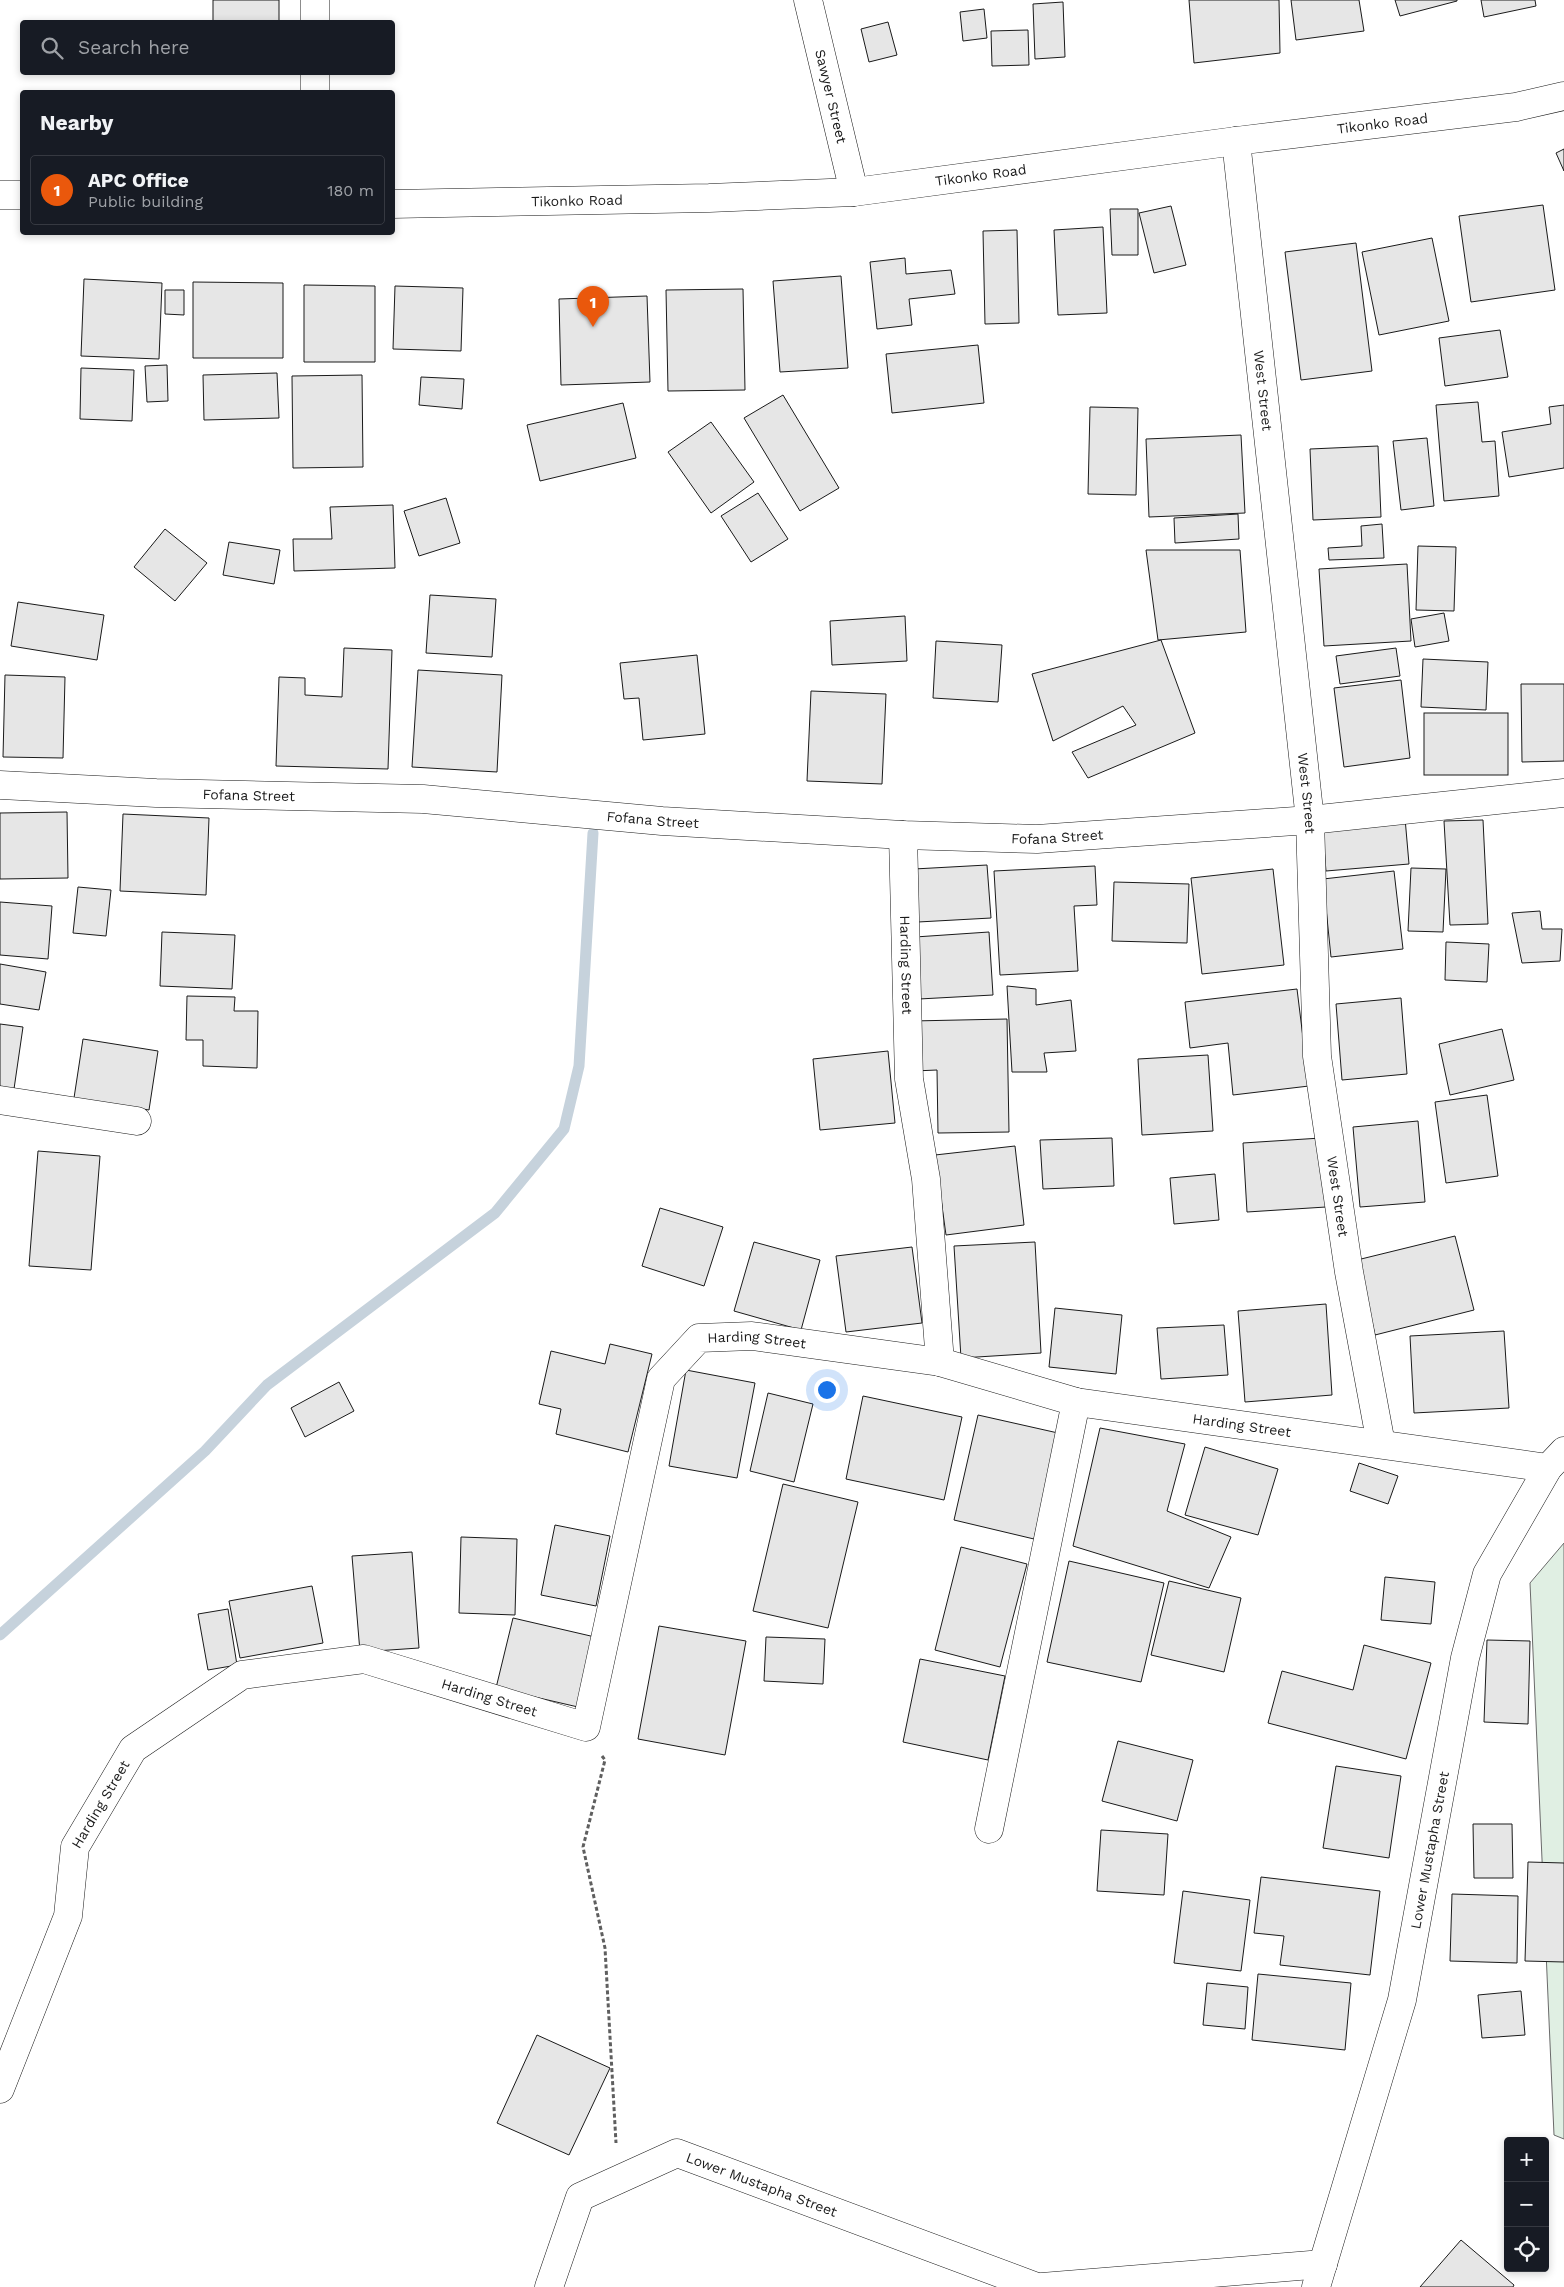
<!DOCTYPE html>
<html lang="en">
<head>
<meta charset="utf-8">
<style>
	body { margin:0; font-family:"Work Sans",sans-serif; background:#242831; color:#f1f3f6 }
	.controls { position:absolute; right:15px; bottom:15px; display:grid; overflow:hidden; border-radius:5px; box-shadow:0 2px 8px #0003 }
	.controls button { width:45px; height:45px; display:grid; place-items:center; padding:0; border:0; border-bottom:1px solid #363941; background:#171b24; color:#f1f3f6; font:25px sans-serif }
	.you { position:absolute; left:826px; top:1389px; width:18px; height:18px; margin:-12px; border:4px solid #fff; border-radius:50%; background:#1a73e8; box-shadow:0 0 0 8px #1a73e833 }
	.badge { display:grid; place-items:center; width:32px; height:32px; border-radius:50%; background:#ea580c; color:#fff; font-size:16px; font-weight:700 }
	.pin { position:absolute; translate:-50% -41px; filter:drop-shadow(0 1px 2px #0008) }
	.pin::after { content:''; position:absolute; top:26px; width:18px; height:15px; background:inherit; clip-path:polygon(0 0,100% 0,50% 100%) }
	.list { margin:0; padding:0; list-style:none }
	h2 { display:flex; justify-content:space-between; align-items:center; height:65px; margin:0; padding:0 20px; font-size:21px }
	h2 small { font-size:16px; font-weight:400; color:#9ea1a6 }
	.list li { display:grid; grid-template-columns:32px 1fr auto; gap:15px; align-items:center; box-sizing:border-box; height:70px; margin:0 10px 10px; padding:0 10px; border:1px solid #363941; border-radius:5px }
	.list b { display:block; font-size:19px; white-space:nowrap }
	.list p { margin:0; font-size:16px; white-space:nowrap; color:#9ea1a6 }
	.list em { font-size:16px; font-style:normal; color:#9ea1a6 }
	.icon { flex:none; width:28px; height:28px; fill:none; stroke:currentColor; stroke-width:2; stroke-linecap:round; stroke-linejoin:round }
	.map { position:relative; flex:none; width:1564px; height:2287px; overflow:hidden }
	.search { position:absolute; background:#171b24; box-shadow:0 2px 8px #0003; left:20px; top:20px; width:375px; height:55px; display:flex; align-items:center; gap:12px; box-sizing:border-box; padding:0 18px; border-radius:5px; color:#9ea1a6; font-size:19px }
	.panel { position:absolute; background:#171b24; box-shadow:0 2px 8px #0003; left:20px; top:90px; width:375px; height:145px; border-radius:5px }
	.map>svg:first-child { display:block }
</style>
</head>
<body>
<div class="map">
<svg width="1564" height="2287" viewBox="0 0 1564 2287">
	<rect width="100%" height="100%" fill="#fff"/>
	<polygon fill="#e0efe3" stroke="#6a6a6a" points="1564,1543 1564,2139 1554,2135 1530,1583"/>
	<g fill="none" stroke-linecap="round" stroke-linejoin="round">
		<polyline stroke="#c6d2dc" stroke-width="11" points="0,1635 205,1451 267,1385 495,1213 564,1129 579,1066 593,833"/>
	</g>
	<g fill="#e6e6e6" stroke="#1a1a1a">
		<rect x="213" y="0" width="66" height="22"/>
		<polygon points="1189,0 1279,0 1280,53 1194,63"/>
		<polygon points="1291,0 1359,0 1364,31 1296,40"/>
		<polygon points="1395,0 1457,0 1457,1 1400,16"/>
		<polygon points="1481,0 1535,0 1536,6 1484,17"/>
		<polygon points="1063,2 1065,57 1035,59 1033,4"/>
		<polygon points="984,9 987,38 963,41 960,12"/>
		<polygon points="888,22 897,55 869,62 861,29"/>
		<polygon points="1028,30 1029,65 992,66 991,31"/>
		<polygon points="279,72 279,74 212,73 212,72"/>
		<polygon points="1564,149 1564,171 1556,153"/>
		<polygon points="1543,205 1555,290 1471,302 1459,216"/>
		<polygon points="1171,206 1186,265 1154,273 1139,213"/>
		<polygon points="1110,209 1138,209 1138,255 1112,255"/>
		<polygon points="1103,227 1107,313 1058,315 1054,230"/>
		<polygon points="1017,230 1019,323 985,324 983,231"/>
		<polygon points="1432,238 1449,321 1379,335 1362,252"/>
		<polygon points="1356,243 1372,371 1301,380 1285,252"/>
		<polygon points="905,258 906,274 951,270 955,294 909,299 912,325 877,329 870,262"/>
		<polygon points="841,276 848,368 780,372 773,281"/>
		<polygon points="84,279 162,283 159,359 81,356"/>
		<polygon points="193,282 283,283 283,358 193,358"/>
		<polygon points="304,285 375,286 375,362 304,362"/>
		<polygon points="395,286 463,288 461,351 393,349"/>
		<polygon points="743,289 745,390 668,391 666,290"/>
		<polygon points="165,290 184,290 184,315 165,314"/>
		<polygon points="647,296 650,382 561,385 559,299"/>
		<polygon points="1500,330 1508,377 1445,386 1439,338"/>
		<polygon points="978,345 984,403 892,413 886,354"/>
		<polygon points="167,365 168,401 147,402 145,366"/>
		<polygon points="81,368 134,370 132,421 80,419"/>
		<polygon points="277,373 279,418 204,420 203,375"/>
		<polygon points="362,375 363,467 293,468 292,376"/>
		<polygon points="421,377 464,379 462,409 419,405"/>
		<polygon points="783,395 839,488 800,511 744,418"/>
		<polygon points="1478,402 1482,442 1495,441 1499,496 1444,501 1436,405"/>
		<polygon points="623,403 636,458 540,481 527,425"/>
		<polygon points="1564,405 1564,468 1509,477 1502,432 1551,424 1549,407"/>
		<polygon points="1090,407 1138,408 1136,495 1088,494"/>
		<polygon points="711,422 754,482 711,513 668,452"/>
		<polygon points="1241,435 1245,513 1149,517 1146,439"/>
		<polygon points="1427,438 1434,506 1401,510 1393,441"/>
		<polygon points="1378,446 1381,517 1313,520 1310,449"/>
		<polygon points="758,493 788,539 751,562 721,516"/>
		<polygon points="446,498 460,543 419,556 404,511"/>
		<polygon points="393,505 395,568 294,571 293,539 332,539 330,507"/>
		<polygon points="1238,514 1239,539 1175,543 1174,518"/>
		<polygon points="1382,524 1384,558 1329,560 1328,548 1362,546 1361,526"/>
		<polygon points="165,529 207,563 175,601 134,567"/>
		<polygon points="229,542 280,550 274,584 223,575"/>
		<polygon points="1418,546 1456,547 1454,611 1416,610"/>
		<polygon points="1146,550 1240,550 1246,632 1158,640"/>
		<polygon points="1407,564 1411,641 1324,646 1319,569"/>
		<polygon points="430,595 496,599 492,657 426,653"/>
		<polygon points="18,602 104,615 97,660 11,646"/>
		<polygon points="1444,613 1449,641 1415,647 1411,619"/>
		<polygon points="905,616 907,661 832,665 830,621"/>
		<polygon points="1161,640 1195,733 1088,778 1072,752 1136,725 1123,706 1053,741 1032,674"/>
		<polygon points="936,641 1002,645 998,702 933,698"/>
		<polygon points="344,648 392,650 388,769 276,766 279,677 305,678 305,695 342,697"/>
		<polygon points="1396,648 1400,676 1340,684 1336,656"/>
		<polygon points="697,655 705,734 643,740 639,698 624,699 620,663"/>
		<polygon points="1423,659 1488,662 1486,710 1421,707"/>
		<polygon points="418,670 502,675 497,772 412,767"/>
		<polygon points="5,675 65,677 63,758 3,757"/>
		<polygon points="1401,680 1410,758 1344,767 1334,688"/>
		<polygon points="1521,684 1564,684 1564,761 1522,762"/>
		<polygon points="811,691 886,694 882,784 807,781"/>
		<rect x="1424" y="713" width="84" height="62"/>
		<polygon points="67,812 68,878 0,879 0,813"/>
		<polygon points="123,814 209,818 206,895 120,891"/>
		<polygon points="1405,818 1409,864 1326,871 1322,825"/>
		<polygon points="1483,820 1488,924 1450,925 1444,821"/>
		<polygon points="987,865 991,918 918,922 914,869"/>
		<polygon points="1095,866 1097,905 1074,906 1078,971 1000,975 994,871"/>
		<polygon points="1411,868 1446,869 1443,932 1408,931"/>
		<polygon points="1273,869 1284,965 1202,974 1191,878"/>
		<polygon points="1394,871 1403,949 1331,957 1323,879"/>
		<polygon points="1114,882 1189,884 1187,943 1112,941"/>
		<polygon points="78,887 111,890 106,936 73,933"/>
		<polygon points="0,902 52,906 48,959 0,955"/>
		<polygon points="1540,911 1542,929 1562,929 1560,961 1522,963 1512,913"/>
		<polygon points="162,932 235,935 232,989 160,986"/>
		<polygon points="989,932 993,995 919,999 915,937"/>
		<polygon points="1446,942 1489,944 1487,982 1445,980"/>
		<polygon points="0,964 46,972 39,1010 0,1004"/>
		<polygon points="1007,986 1036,989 1036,1005 1071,1000 1076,1051 1044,1053 1047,1072 1012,1072"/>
		<polygon points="1297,989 1309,1086 1233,1095 1228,1043 1190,1048 1185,1002"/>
		<polygon points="187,996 235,997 234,1011 258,1011 257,1068 203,1066 203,1040 186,1040"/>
		<polygon points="1401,998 1407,1074 1342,1080 1336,1004"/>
		<polygon points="1007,1019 1009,1132 938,1133 937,1070 914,1071 912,1021"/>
		<polygon points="0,1024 23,1027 14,1089 0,1087"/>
		<polygon points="1502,1029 1514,1080 1450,1095 1439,1044"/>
		<polygon points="83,1039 158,1051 149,1110 74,1098"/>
		<polygon points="888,1051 895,1123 820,1130 813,1059"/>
		<polygon points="1208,1055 1213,1131 1142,1135 1138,1059"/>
		<polygon points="1487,1095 1498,1176 1446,1183 1435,1102"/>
		<polygon points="1418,1121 1425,1202 1360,1207 1353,1127"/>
		<polygon points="1112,1138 1114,1186 1043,1189 1040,1140"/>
		<polygon points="1321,1138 1326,1207 1247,1212 1243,1143"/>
		<polygon points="1015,1146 1024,1225 946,1235 935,1155"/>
		<polygon points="38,1151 100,1156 91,1270 29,1266"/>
		<polygon points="1215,1174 1219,1220 1174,1224 1170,1178"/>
		<polygon points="660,1208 723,1227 704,1286 642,1266"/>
		<polygon points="1455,1236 1474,1310 1375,1335 1357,1260"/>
		<polygon points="754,1242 820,1260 801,1330 734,1311"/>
		<polygon points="1035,1242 1041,1353 961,1358 954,1246"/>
		<polygon points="912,1247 922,1323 846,1332 836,1256"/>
		<polygon points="1326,1304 1332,1395 1245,1402 1238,1311"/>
		<polygon points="1055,1308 1122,1315 1116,1374 1049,1367"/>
		<polygon points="1224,1325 1228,1375 1161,1379 1157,1328"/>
		<polygon points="1504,1331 1509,1408 1414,1413 1410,1336"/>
		<polygon points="610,1344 652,1354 628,1452 556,1434 561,1409 539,1404 551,1351 605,1364"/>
		<polygon points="686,1370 755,1383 737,1478 669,1466"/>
		<polygon points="339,1382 354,1411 305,1437 291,1408"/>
		<polygon points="768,1393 813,1404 794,1482 750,1471"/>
		<polygon points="863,1396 962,1417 944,1500 846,1479"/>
		<polygon points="978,1415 1058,1433 1034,1539 954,1520"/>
		<polygon points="1100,1428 1185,1444 1167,1511 1231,1537 1209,1588 1073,1546"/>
		<polygon points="1205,1447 1278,1469 1258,1535 1185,1515"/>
		<polygon points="1359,1463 1398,1476 1388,1504 1350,1491"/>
		<polygon points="783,1484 858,1502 828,1628 753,1611"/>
		<polygon points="555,1525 610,1536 596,1606 541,1595"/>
		<polygon points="461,1537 517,1539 515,1615 459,1613"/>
		<polygon points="961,1547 1027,1564 1000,1667 935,1650"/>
		<polygon points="412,1552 419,1648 360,1652 352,1556"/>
		<polygon points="1069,1561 1164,1583 1141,1682 1047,1662"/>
		<polygon points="1385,1577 1435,1582 1431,1624 1381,1620"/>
		<polygon points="1169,1581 1241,1598 1224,1672 1151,1655"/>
		<polygon points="312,1586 323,1643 240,1658 229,1601"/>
		<polygon points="228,1609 237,1665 208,1670 198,1614"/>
		<polygon points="513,1618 595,1637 578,1707 496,1688"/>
		<polygon points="659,1626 746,1641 725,1755 638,1739"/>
		<polygon points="766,1637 825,1639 823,1684 764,1681"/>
		<polygon points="1487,1640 1530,1641 1528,1724 1484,1722"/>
		<polygon points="1364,1645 1431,1663 1406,1759 1268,1723 1282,1671 1353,1690"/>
		<polygon points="920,1659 1005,1676 988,1760 903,1742"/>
		<polygon points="1118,1741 1193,1760 1177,1821 1102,1801"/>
		<polygon points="1336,1766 1401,1776 1389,1858 1323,1848"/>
		<polygon points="1473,1824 1512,1824 1513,1878 1474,1878"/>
		<polygon points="1101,1830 1168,1834 1164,1895 1097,1891"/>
		<polygon points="1528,1862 1564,1863 1564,1962 1525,1961"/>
		<polygon points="1261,1877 1380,1891 1370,1975 1280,1965 1284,1936 1254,1933"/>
		<polygon points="1183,1891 1250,1900 1241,1971 1174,1963"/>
		<polygon points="1452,1894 1518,1896 1517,1963 1450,1961"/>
		<polygon points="1258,1974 1351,1983 1345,2050 1252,2040"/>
		<polygon points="1207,1983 1248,1987 1245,2029 1203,2025"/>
		<polygon points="1521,1991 1525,2035 1482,2038 1478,1995"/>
		<polygon points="537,2035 610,2068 569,2155 497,2123"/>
		<polygon points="1461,2240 1514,2285 1513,2287 1420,2287"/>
	</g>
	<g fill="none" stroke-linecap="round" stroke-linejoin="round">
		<g stroke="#1a1a1a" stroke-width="29">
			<g id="minor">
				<polyline points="315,0 315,22"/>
				<path id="s1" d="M 808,0 L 854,192"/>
				<polyline points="315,72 315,92"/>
				<path id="s2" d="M 1236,141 L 1310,820 L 1317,1056 L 1349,1272 L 1381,1444"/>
				<polyline points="0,195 22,195"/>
				<path id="s3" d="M 392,204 L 709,198 L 854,192 L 1236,141 L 1516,107 L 1564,96"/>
				<path id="s4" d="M 0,785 L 156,793 L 423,799 L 662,821 L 903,835 L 1037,839 L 1310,820 L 1564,793"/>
				<path id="s5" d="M 903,835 L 909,1079 L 926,1179 L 940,1362"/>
				<polyline points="0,1100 137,1121"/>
				<polyline points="989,1829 1076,1402"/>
				<path id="s6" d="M 0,2089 L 68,1916 L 75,1847 L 133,1749 L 242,1675 L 364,1659 L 586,1727 L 661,1379 L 699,1338 L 752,1336 L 940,1362 L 1076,1402 L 1548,1468"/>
				<path id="s7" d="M 549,2287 L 580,2197 L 677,2153 L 1037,2287"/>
				<polyline points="1042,2287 1323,2264"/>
				<path id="s8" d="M 1316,2287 L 1402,2000 L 1465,1658 L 1487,1574 L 1548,1468 L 1564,1451"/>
			</g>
		</g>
		<polyline stroke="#5f5f5f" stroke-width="3" stroke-dasharray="4 2.5" stroke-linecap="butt" points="602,1756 605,1760 583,1847 605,1948 616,2143"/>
		<use href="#minor" stroke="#fff" stroke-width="28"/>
	</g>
	<g text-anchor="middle" stroke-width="4" stroke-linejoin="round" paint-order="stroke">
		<g font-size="14" fill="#1a1a1a" stroke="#fff">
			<text dy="5" stroke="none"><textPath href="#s1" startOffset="99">Sawyer Street</textPath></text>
			<text dy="5" stroke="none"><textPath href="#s3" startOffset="995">Tikonko Road</textPath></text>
			<text dy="5" stroke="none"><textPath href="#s3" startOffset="590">Tikonko Road</textPath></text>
			<text dy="5" stroke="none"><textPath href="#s3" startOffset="185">Tikonko Road</textPath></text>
			<text dy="5" stroke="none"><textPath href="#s2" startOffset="251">West Street</textPath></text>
			<text dy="5" stroke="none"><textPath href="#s2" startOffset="656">West Street</textPath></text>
			<text dy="5" stroke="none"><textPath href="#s4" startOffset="249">Fofana Street</textPath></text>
			<text dy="5" stroke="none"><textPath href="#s4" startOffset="654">Fofana Street</textPath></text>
			<text dy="5" stroke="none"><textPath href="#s4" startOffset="1059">Fofana Street</textPath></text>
			<text dy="5" stroke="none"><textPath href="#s5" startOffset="130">Harding Street</textPath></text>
			<text dy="5" stroke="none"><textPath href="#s2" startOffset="1061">West Street</textPath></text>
			<text dy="5" stroke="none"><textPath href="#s6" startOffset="1326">Harding Street</textPath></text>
			<text dy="5" stroke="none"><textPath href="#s6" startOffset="1820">Harding Street</textPath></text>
			<text dy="5" stroke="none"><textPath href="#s6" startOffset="755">Harding Street</textPath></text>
			<text dy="5" stroke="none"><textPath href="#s6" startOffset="305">Harding Street</textPath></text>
			<text dy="5" stroke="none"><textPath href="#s8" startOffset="452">Lower Mustapha Street</textPath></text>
			<text dy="5" stroke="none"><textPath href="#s7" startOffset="292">Lower Mustapha Street</textPath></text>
		</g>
	</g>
</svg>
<div class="controls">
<button>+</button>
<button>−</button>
<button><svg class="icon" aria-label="locate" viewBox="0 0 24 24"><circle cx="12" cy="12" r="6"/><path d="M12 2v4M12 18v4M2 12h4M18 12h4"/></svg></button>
</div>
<div class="you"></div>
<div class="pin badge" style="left:593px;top:327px">1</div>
<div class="search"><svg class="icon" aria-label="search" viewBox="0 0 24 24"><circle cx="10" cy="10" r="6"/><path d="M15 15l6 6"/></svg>Search here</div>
<section class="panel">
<h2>Nearby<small></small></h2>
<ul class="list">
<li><span class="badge">1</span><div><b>APC Office</b><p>Public building</p></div><em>180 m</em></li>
</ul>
</section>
</div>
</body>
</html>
